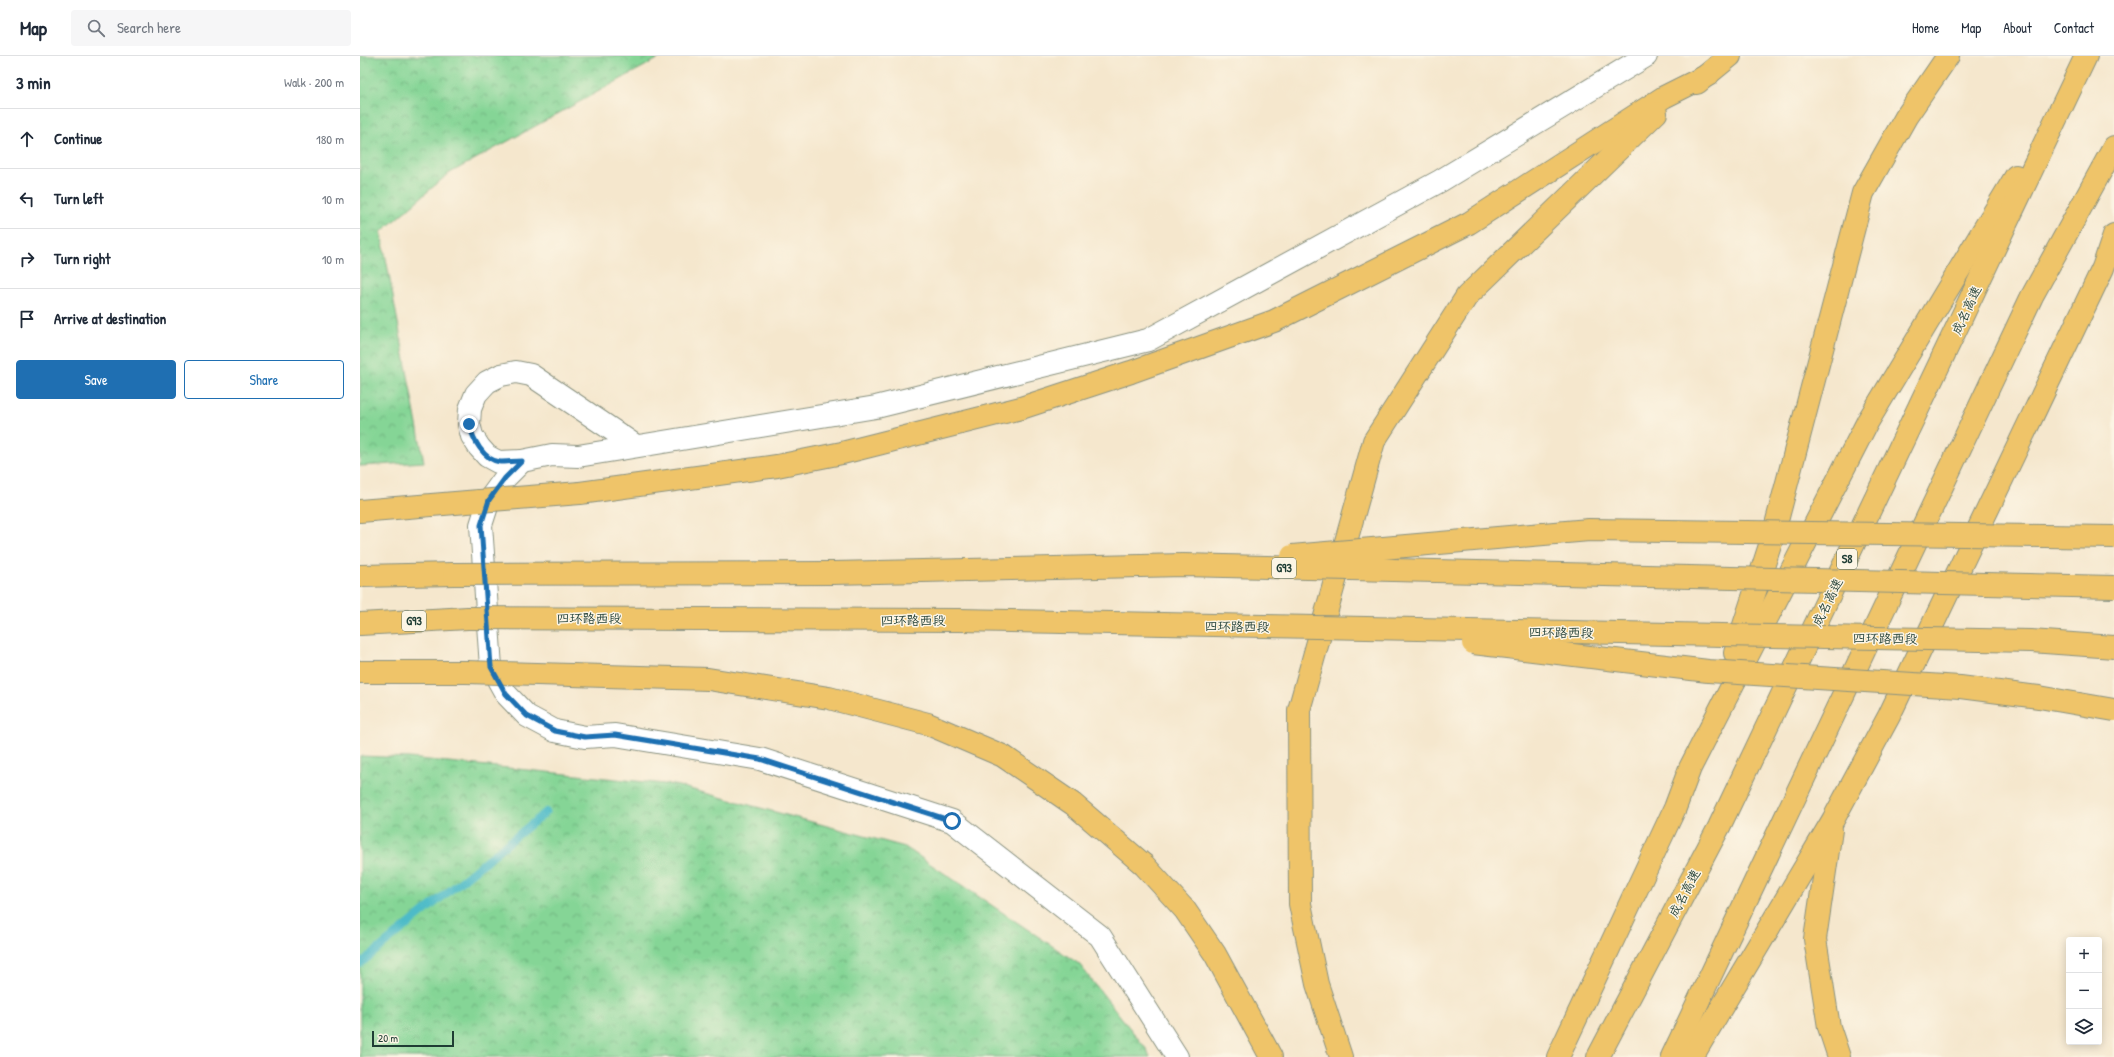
<!DOCTYPE html>
<html lang="en">
<head>
<meta charset="utf-8">
<style>
	body { margin:0; font-family:"Patrick Hand","LXGW WenKai TC",sans-serif; background:#f6f6f7; color:#1f2937 }
	.controls { position:absolute; right:12px; bottom:12px; display:grid; overflow:hidden; border-radius:4px; box-shadow:0 2px 10px #0003 }
	.controls button { width:36px; height:36px; display:grid; place-items:center; padding:0; border:0; border-bottom:1px solid #e0e1e3; background:#fff; color:#1f2937; font:20px sans-serif }
	.scale { position:absolute; left:12px; bottom:10px; width:82px; box-sizing:border-box; padding-left:4px; border:2px solid #1f3d34; border-top:0; font-size:11px; line-height:14px; white-space:nowrap; color:#1f3d34; -webkit-text-stroke:3px #fcf5e5; paint-order:stroke }
	.stop { position:absolute; width:12px; height:12px; margin:-9px; border:3px solid #1f6fb2; border-radius:50%; background:#fff }
	.stop.end { background:#1f6fb2; border-color:#fff; box-shadow:0 1px 4px #0008 }
	.list { margin:0; padding:0; list-style:none }
	h2 { display:flex; justify-content:space-between; align-items:center; height:52px; margin:0; padding:0 16px; font-size:17px }
	h2 small { font-size:13px; font-weight:400; color:#747a83 }
	.list li { display:grid; grid-template-columns:26px 1fr auto; gap:12px; align-items:center; box-sizing:border-box; height:60px; padding:0 16px; border-top:1px solid #e0e1e3 }
	.list b { display:block; font-size:15px; white-space:nowrap }
	.list em { font-size:13px; font-style:normal; color:#747a83 }
	.actions { display:flex; gap:8px; padding:12px 16px }
	.actions a { flex:1; padding:9px 0; border:1px solid #1f6fb2; border-radius:4px; text-align:center; font-size:14px; color:#1f6fb2 }
	.actions .main { background:#1f6fb2; color:#fff }
	.icon { flex:none; width:22px; height:22px; fill:none; stroke:currentColor; stroke-width:2; stroke-linecap:round; stroke-linejoin:round }
	.map { position:relative; flex:none; width:1754px; height:1001px; overflow:hidden }
	header { display:flex; align-items:center; gap:24px; box-sizing:border-box; height:56px; padding:0 20px; background:#fff; border-bottom:1px solid #e0e1e3 }
	header strong { font-size:19px }
	nav { display:flex; gap:22px; margin-inline-start:auto; font-size:14px }
	.search { width:280px; height:36px; background:#f6f6f7; display:flex; align-items:center; gap:10px; box-sizing:border-box; padding:0 14px; border-radius:4px; color:#747a83; font-size:15px }
	main { display:flex }
	aside { flex:1; background:#fff }
	.map>svg:first-child { display:block }
</style>
</head>
<body>
<header>
<strong>Map</strong>
<div class="search"><svg class="icon" aria-label="search" viewBox="0 0 24 24"><circle cx="10" cy="10" r="6"/><path d="M15 15l6 6"/></svg>Search here</div>
<nav><a>Home</a><a>Map</a><a>About</a><a>Contact</a></nav>
</header>
<main>
<aside>
<h2>3 min<small>Walk · 200 m</small></h2>
<ul class="list">
<li><svg class="icon" aria-label="ahead" viewBox="0 0 24 24"><path d="M12 20V5M6 11l6-6 6 6"/></svg><div><b>Continue</b></div><em>180 m</em></li>
<li><svg class="icon" aria-label="left" viewBox="0 0 24 24"><path d="M17 20v-9H6M10 6l-5 5 5 5"/></svg><div><b>Turn left</b></div><em>10 m</em></li>
<li><svg class="icon" aria-label="right" viewBox="0 0 24 24"><path d="M7 20v-9h11M14 6l5 5-5 5"/></svg><div><b>Turn right</b></div><em>10 m</em></li>
<li><svg class="icon" aria-label="arrive" viewBox="0 0 24 24"><path d="M6 21V4h12l-3 4 3 4H6"/></svg><div><b>Arrive at destination</b></div></li>
</ul>
<div class="actions"><a class="main">Save</a><a>Share</a></div>
</aside>
<div class="map">
<svg width="1754" height="1001" viewBox="0 0 1754 1001">
	<defs>
		<pattern id="park-crowns" width="20" height="18" patternUnits="userSpaceOnUse"><rect width="20" height="18" fill="#85d596"/><path d="M2 6a3 3 0 1 1 6 0M12 15a3 3 0 1 1 6 0" fill="none" stroke="#6cae7b"/></pattern>
	</defs>
	<rect width="100%" height="100%" fill="#fcf5e5"/>
	<filter id="ink" filterUnits="userSpaceOnUse"><feTurbulence type="fractalNoise" baseFrequency=".025" numOctaves="2"/><feDisplacementMap in="SourceGraphic" scale="8" xChannelSelector="R" yChannelSelector="G"/><feConvolveMatrix kernelMatrix="1 2 1 2 8 2 1 2 1" color-interpolation-filters="sRGB"/></filter>
	<filter id="wash" filterUnits="userSpaceOnUse"><feTurbulence type="fractalNoise" baseFrequency=".012" numOctaves="4" result="noise"/><feDisplacementMap in="SourceGraphic" scale="16" xChannelSelector="R" yChannelSelector="G"/><feGaussianBlur stdDeviation="0.9" result="paint"/><feColorMatrix in="noise" values="0 0 0 0 0 0 0 0 0 0 0 0 0 0 0 0 0 1.4 0 .05"/><feComposite in="paint" operator="in"/></filter>
	<g filter="url(#wash)">
		<rect width="100%" height="100%" fill="#f5e7cd"/>
		<g fill="url(#park-crowns)" stroke="#528965">
			<polygon points="0,0 303,0 88,118 21,176 64,406 0,410"/>
			<polygon points="0,700 49,702 315,729 545,791 719,908 787,994 790,1001 0,1001"/>
		</g>
		<g fill="none" stroke-linecap="round" stroke-linejoin="round">
			<polyline stroke="#4ebbc8" stroke-width="8" points="0,908 186,756"/>
		</g>
	</g>
	<g filter="url(#ink)">
		<g fill="none" stroke-linecap="round" stroke-linejoin="round">
			<g stroke="#8a9280" stroke-width="24">
				<g id="tertiary">
					<polyline points="276,390 171,319 156,316 141,319 127,326 116,338 110,353 109,368 112,380 119,391 127,400 138,406 162,405 192,399 218,400 516,351 788,284 1080,125 1286,0"/>
					<polyline points="162,405 145,422 129,444 121,469 131,611 146,638 167,660 195,675 225,681 255,679 400,703 592,765 740,880 817,1001"/>
				</g>
			</g>
			<g stroke="#8a9280" stroke-width="24">
				<g id="motorway">
					<polyline points="1337,27 1370,0"/>
					<polyline points="220,437 417,410 482,397 661,352 771,316 914,265 1109,167 1304,41 1348,19"/>
					<polyline points="0,455 119,445"/>
					<polyline points="0,520 94,518"/>
					<polyline points="0,568 108,562"/>
					<polyline points="1375,597 1413,480 1503,137 1546,61 1588,0"/>
					<polyline points="0,616 106,616"/>
					<polyline points="1471,774 1455,883 1469,971 1479,1001"/>
					<polyline points="784,809 825,854 855,898 911,1001"/>
					<polyline points="981,1001 957,928 940,848 939,654 1014,385 1107,240 1296,57"/>
					<polyline points="1198,1001 1315,752 1330,712 1508,365 1656,120"/>
					<polyline points="1238,1001 1359,771 1726,0"/>
					<polyline points="1312,1001 1672,240 1754,91"/>
					<polyline points="1332,1001 1473,764 1529,660 1743,212 1754,179"/>
				</g>
			</g>
			<use href="#tertiary" stroke="#fff" stroke-width="22"/>
			<use href="#motorway" stroke="#efc469" stroke-width="22"/>
			<g stroke="#8a9280" stroke-width="24" stroke-linecap="butt">
				<g id="motorway-bridge">
					<polyline points="119,445 220,437"/>
					<polyline points="932,500 1229,474 1754,481"/>
					<polyline points="94,518 473,517 823,509 1754,531"/>
					<polyline points="108,562 599,564 1671,585 1754,591"/>
					<polyline points="1113,587 1348,615 1600,631 1679,641 1754,654"/>
					<polyline points="106,616 348,623 469,642 568,668 643,700 713,748 784,809"/>
				</g>
			</g>
			<use href="#motorway-bridge" stroke="#efc469" stroke-width="22"/>
		</g>
	</g>
	<g fill="none" stroke-linecap="round" stroke-linejoin="round" filter="url(#ink)">
		<path stroke="#1f6fb2" stroke-width="5" d="M 109,368 C 113,383 123,404 140,406 C 147,406 155,405 162,405 L 145,422 L 129,444 L 121,469 L 131,611 L 146,638 L 167,660 L 195,675 L 225,681 L 255,679 L 400,703 L 592,765"/>
	</g>
	<g text-anchor="middle" stroke-width="3" stroke-linejoin="round" paint-order="stroke">
		<g fill="#fcf5e5" stroke="#617469" stroke-width="1">
			<rect x="1477" y="493" width="20" height="20" rx="3"/>
			<rect x="912" y="502" width="24" height="20" rx="3"/>
			<rect x="42" y="555" width="24" height="20" rx="3"/>
		</g>
		<g font-size="12" font-weight="bold" fill="#1f3d34">
			<text x="1487" y="507">S8</text>
			<text x="924" y="516">G93</text>
			<text x="54" y="569">G93</text>
		</g>
		<g font-size="13" fill="#1f3d34" stroke="#fcf5e5">
			<text transform="translate(1606 254) rotate(-65)" y="5">成名高速</text>
			<text transform="translate(1467 546) rotate(-64)" y="5">成名高速</text>
			<text x="229" y="567">四环路西段</text>
			<text x="553" y="569">四环路西段</text>
			<text transform="translate(877 570) rotate(1)" y="5">四环路西段</text>
			<text transform="translate(1201 576) rotate(1)" y="5">四环路西段</text>
			<text transform="translate(1525 582) rotate(1)" y="5">四环路西段</text>
			<text transform="translate(1324 837) rotate(-62)" y="5">成名高速</text>
		</g>
	</g>
</svg>
<div class="controls">
<button>+</button>
<button>−</button>
<button><svg class="icon" aria-label="layers" viewBox="0 0 24 24"><path d="M12 4l9 5-9 5-9-5zM3 14l9 5 9-5"/></svg></button>
</div>
<div class="scale">20 m</div>
<div class="stop" style="left:592px;top:765px"></div>
<div class="stop end" style="left:109px;top:368px"></div>
</div>
</main>
</body>
</html>
